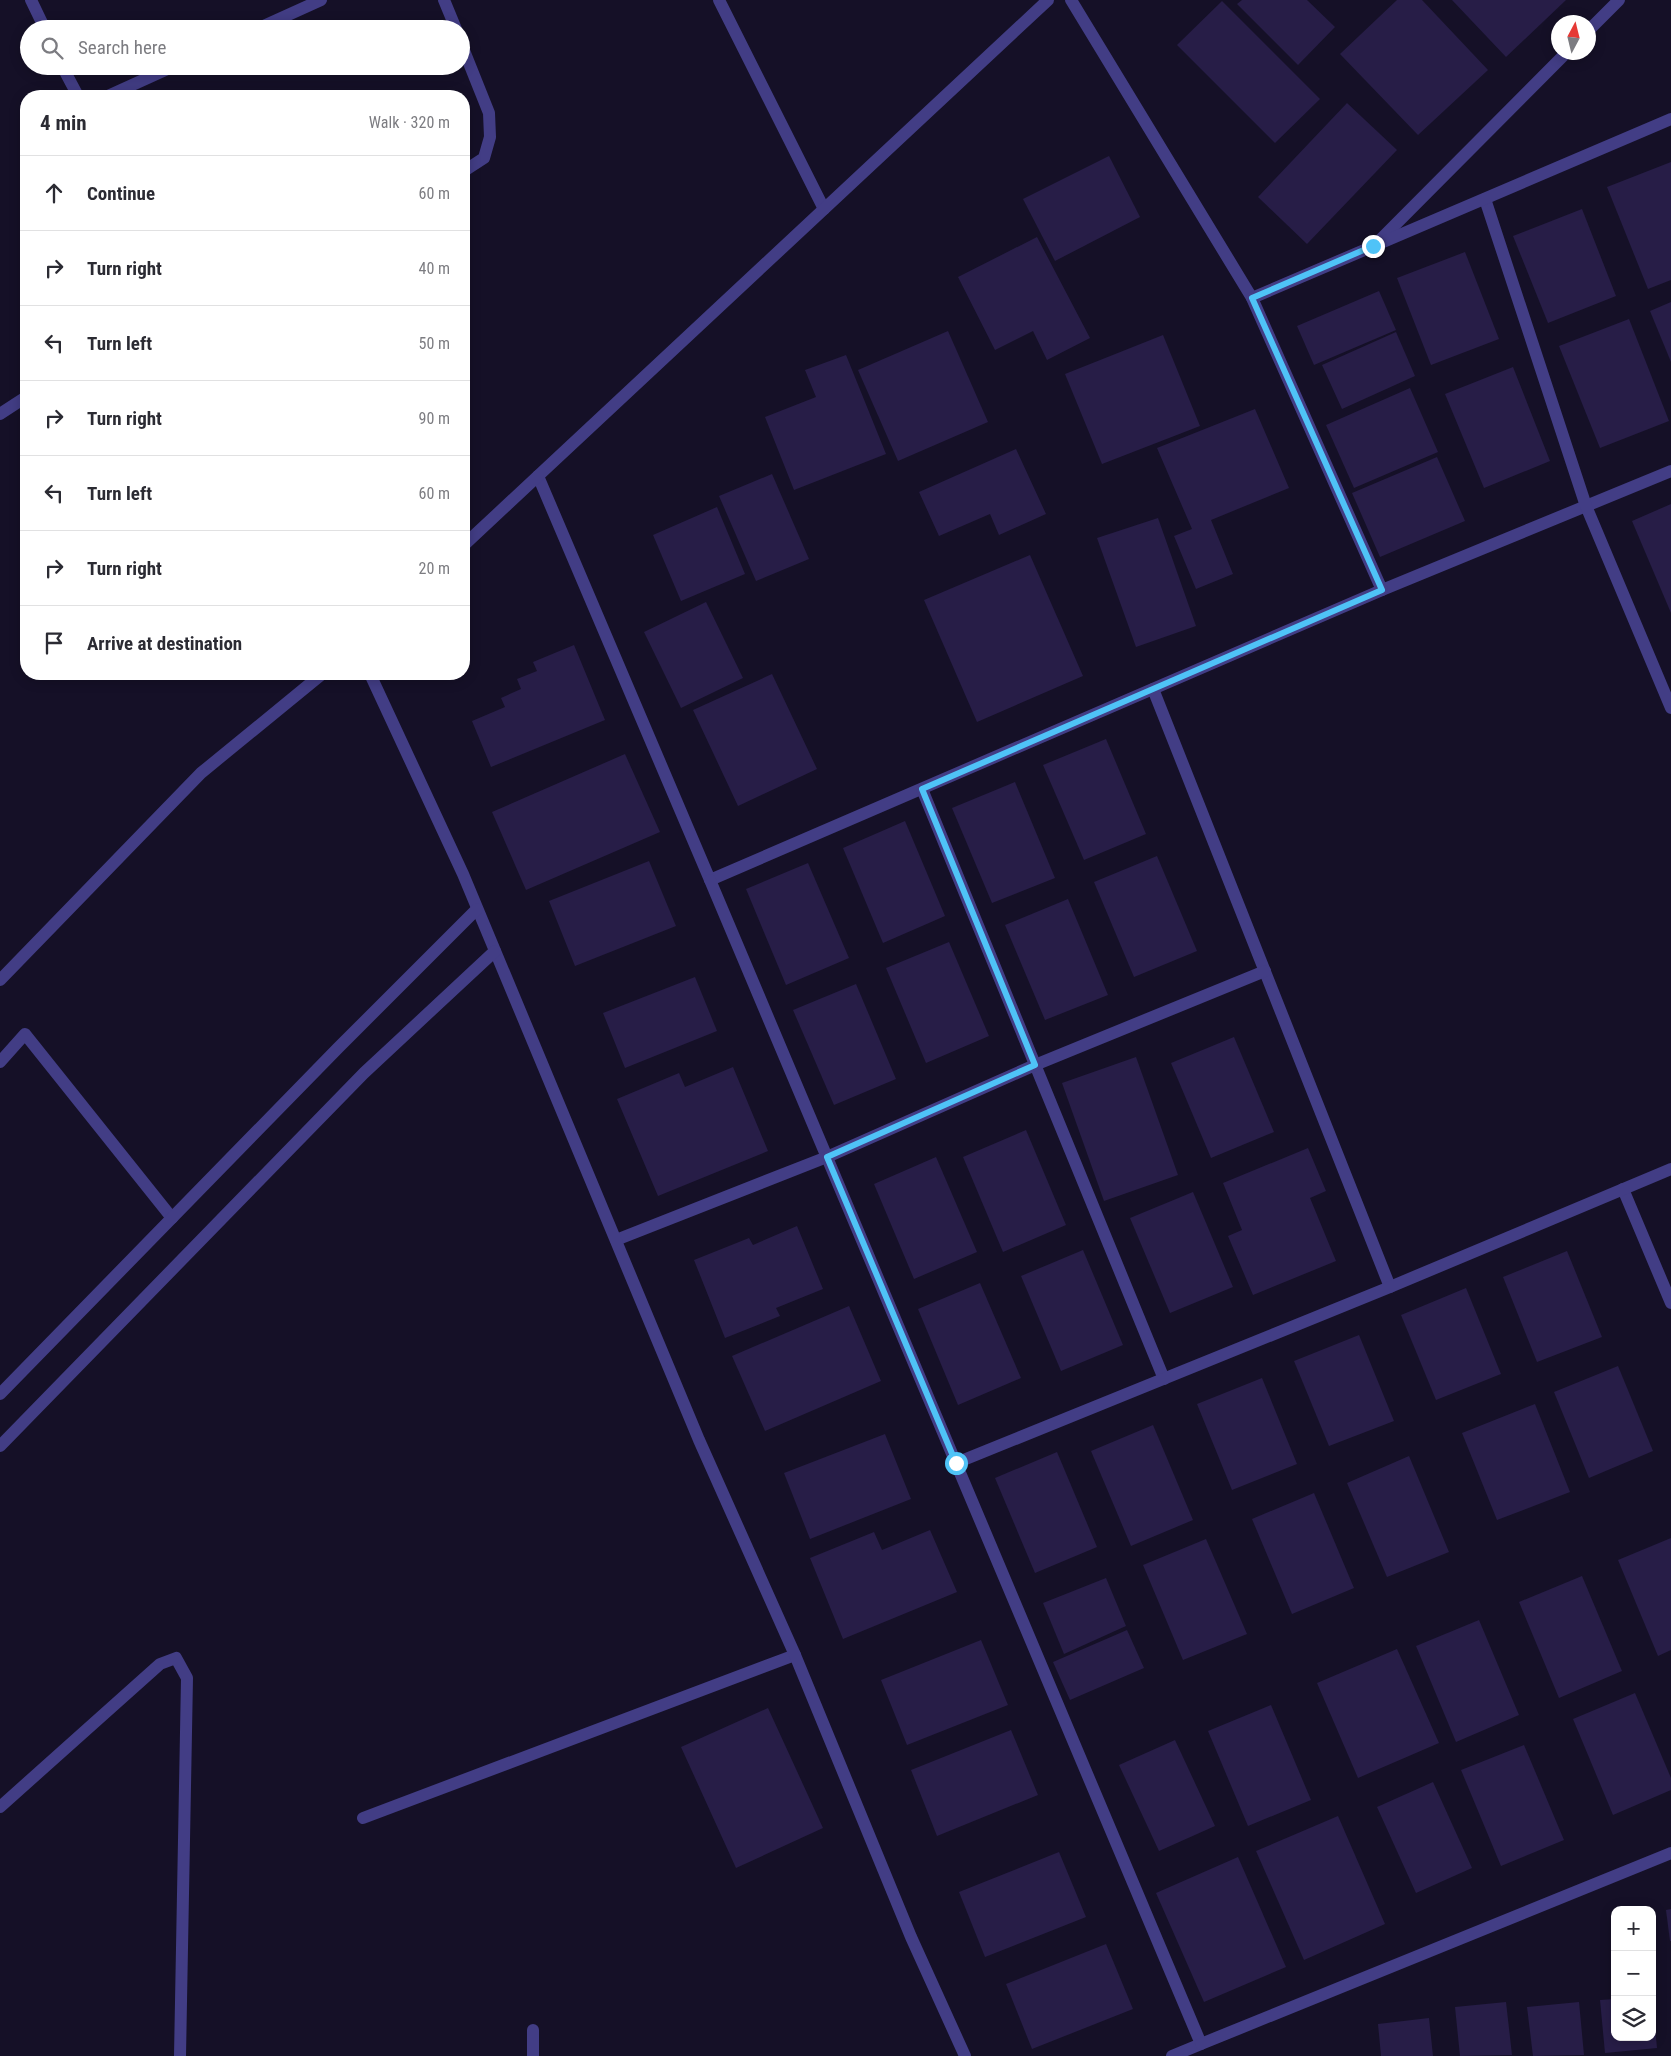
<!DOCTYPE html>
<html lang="en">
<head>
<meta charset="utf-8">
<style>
	body { margin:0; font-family:"Roboto Condensed",sans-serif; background:#f2f2f3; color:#2b2b33 }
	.controls { position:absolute; right:15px; bottom:15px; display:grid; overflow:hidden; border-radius:10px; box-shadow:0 2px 12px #0003 }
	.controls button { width:45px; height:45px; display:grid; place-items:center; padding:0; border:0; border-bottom:1px solid #e1e1e2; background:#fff; color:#2b2b33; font:25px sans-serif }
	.compass { position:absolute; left:1551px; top:15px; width:45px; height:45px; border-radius:50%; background:#fff; box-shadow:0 2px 12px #0003; rotate:7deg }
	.stop { position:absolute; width:15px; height:15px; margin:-11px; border:4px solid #4fc3f7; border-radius:50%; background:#fff }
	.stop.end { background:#4fc3f7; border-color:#fff; box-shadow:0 1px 5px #0008 }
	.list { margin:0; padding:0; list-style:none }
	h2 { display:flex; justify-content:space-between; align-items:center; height:65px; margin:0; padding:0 20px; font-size:21px }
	h2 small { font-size:16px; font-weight:400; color:#7c7c81 }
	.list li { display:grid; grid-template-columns:32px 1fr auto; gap:15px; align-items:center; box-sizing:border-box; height:75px; padding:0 20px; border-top:1px solid #e1e1e2 }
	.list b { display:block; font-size:19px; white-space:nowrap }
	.list em { font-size:16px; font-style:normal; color:#7c7c81 }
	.icon { flex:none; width:28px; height:28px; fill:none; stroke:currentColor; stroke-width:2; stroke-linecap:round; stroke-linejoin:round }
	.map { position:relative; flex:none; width:1671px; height:2056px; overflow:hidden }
	.search { position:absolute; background:#fff; box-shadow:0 2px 12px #0003; left:20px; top:20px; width:450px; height:55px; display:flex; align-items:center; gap:12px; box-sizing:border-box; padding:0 18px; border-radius:28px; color:#7c7c81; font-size:19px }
	.panel { position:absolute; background:#fff; box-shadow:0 2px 12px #0003; left:20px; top:90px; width:450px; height:590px; border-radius:20px }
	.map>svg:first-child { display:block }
</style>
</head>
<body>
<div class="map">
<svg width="1671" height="2056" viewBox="0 0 1671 2056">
	<rect width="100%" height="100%" fill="#151027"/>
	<g fill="#271d47">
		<polygon points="1242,0 1307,0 1335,27 1298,65 1237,4"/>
		<polygon points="1397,0 1422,0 1488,70 1418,135 1340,54"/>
		<polygon points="1452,0 1566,0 1506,57"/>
		<polygon points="1222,1 1320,99 1275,143 1177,45"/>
		<polygon points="1347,103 1397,150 1307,244 1258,197"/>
		<polygon points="1109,156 1140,217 1055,261 1023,199"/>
		<polygon points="1671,162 1671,280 1648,289 1607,187"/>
		<polygon points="1582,209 1616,296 1548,323 1513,236"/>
		<polygon points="1037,237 1090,338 1047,360 1033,331 995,350 958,277"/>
		<polygon points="1465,252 1499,339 1431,365 1397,278"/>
		<polygon points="1379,291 1396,330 1314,365 1297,326"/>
		<polygon points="1671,302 1671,362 1650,311"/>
		<polygon points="1629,319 1669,421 1600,448 1559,346"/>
		<polygon points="948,331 988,422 898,461 858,370"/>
		<polygon points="1396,332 1415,376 1342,409 1322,365"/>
		<polygon points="1163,335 1200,426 1102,464 1065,374"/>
		<polygon points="846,355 886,454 794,490 765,417 816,397 805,370"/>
		<polygon points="1513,367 1550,461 1484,488 1445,394"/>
		<polygon points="1410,388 1438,452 1354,488 1326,425"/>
		<polygon points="1255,409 1289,488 1211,520 1233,574 1196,589 1174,536 1192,529 1157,448"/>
		<polygon points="1016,449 1046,514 999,535 990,514 939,536 919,492"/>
		<polygon points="1437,457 1465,521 1380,557 1352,493"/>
		<polygon points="772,474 809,559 756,581 719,496"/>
		<polygon points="1671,504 1671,613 1632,521"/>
		<polygon points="717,507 745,574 681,601 653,535"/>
		<polygon points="1158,518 1196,626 1136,647 1097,538"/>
		<polygon points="1030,555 1083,676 977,722 924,600"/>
		<polygon points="706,602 743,678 681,708 644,632"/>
		<polygon points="574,645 605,720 491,767 472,721 505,707 501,698 521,689 517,679 537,671 533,662"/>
		<polygon points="772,674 817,769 738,806 693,710"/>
		<polygon points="1106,739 1146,834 1084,860 1043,765"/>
		<polygon points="625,754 660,832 526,890 492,812"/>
		<polygon points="1015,782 1055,878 992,903 952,808"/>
		<polygon points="905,821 945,916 883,943 843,848"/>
		<polygon points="1157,856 1197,951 1134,977 1094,882"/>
		<polygon points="649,861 676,926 575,966 549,901"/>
		<polygon points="808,863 849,958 786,985 746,889"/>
		<polygon points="1068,899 1108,995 1045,1020 1005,925"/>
		<polygon points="949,942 989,1036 926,1063 886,968"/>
		<polygon points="695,977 717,1031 625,1068 603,1013"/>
		<polygon points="856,984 896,1079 834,1105 793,1010"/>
		<polygon points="1234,1037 1274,1132 1211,1158 1171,1063"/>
		<polygon points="1136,1057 1178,1175 1104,1201 1062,1083"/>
		<polygon points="733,1067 768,1151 658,1196 617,1099 679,1073 685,1087"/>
		<polygon points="1026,1130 1066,1225 1003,1252 963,1157"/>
		<polygon points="1308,1148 1326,1191 1310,1198 1336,1261 1253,1295 1228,1236 1242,1230 1223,1183"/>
		<polygon points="936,1157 977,1252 914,1279 874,1184"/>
		<polygon points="1193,1192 1233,1287 1170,1313 1130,1218"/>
		<polygon points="797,1226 823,1289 776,1308 780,1316 725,1338 694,1260 749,1238 753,1245"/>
		<polygon points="1083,1250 1123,1345 1061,1371 1021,1276"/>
		<polygon points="1567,1251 1602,1337 1537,1362 1503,1277"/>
		<polygon points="980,1283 1021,1378 958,1405 918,1309"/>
		<polygon points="1466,1288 1501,1374 1436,1400 1401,1315"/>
		<polygon points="849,1306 881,1381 765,1431 732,1356"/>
		<polygon points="1359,1335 1394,1421 1329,1446 1294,1361"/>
		<polygon points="1618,1366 1653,1451 1589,1478 1554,1392"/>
		<polygon points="1262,1378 1297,1464 1232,1490 1197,1404"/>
		<polygon points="1535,1404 1570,1492 1497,1520 1462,1433"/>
		<polygon points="1153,1425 1193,1520 1131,1546 1091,1451"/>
		<polygon points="885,1434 911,1499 810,1539 784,1473"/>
		<polygon points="1057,1452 1097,1547 1035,1573 995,1478"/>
		<polygon points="1409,1456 1449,1552 1387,1577 1347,1483"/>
		<polygon points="1314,1493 1354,1588 1292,1614 1252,1519"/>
		<polygon points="930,1530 957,1592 843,1639 810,1558 874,1532 882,1550"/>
		<polygon points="1671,1538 1671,1650 1658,1656 1618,1560"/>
		<polygon points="1206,1539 1247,1634 1183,1660 1143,1565"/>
		<polygon points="1582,1576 1622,1671 1559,1698 1519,1602"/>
		<polygon points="1106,1578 1126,1626 1064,1654 1043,1603"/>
		<polygon points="1479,1620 1519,1715 1456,1742 1416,1646"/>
		<polygon points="1127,1630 1144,1668 1070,1700 1053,1662"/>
		<polygon points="981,1640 1008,1705 907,1745 881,1680"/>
		<polygon points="1397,1649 1439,1743 1358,1778 1317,1683"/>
		<polygon points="1635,1693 1671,1778 1671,1790 1613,1815 1573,1719"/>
		<polygon points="1271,1705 1311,1800 1248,1826 1208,1731"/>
		<polygon points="768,1708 823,1828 736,1868 681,1747"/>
		<polygon points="1011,1730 1038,1795 937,1836 911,1770"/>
		<polygon points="1175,1740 1215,1826 1159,1851 1119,1765"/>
		<polygon points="1524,1745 1564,1840 1501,1866 1461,1770"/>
		<polygon points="1433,1782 1472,1868 1416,1893 1377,1807"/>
		<polygon points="1338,1816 1385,1924 1304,1960 1256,1851"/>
		<polygon points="1059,1852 1086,1917 985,1957 959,1892"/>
		<polygon points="1238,1857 1286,1967 1204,2002 1156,1893"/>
		<polygon points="1671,1909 1671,1941 1670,1941 1666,1910"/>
		<polygon points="1106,1944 1133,2009 1032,2049 1006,1984"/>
		<polygon points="1615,1999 1615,2037 1652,2037 1654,2017 1657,2048 1605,2053 1600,2000"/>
		<polygon points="1506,2002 1512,2055 1460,2056 1455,2007"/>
		<polygon points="1579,2002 1584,2055 1533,2056 1527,2007"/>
		<polygon points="1429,2018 1433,2056 1381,2056 1378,2024"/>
	</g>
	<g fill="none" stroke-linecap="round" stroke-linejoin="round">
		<g stroke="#423d85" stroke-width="12">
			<polyline points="444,0 456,29"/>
			<polyline points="719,0 824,209"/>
			<polyline points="1071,0 1252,298 1382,590 1671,471"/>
			<polyline points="257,29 321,0"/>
			<polyline points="1588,31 1619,0"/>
			<polyline points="461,43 489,113 490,137 484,158 464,171"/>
			<polyline points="108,96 174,66"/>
			<polyline points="1485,199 1586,506 1671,708"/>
			<polyline points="1378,242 1567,52"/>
			<polyline points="1252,298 1671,119"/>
			<polyline points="0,414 26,397"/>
			<polyline points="538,476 710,880 1382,590"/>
			<polyline points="464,545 1048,0"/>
			<polyline points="1153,689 1390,1287"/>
			<polyline points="922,789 1164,1379"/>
			<polyline points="710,880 1201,2044 1172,2056"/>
			<polyline points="0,980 201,773 322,674"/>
			<polyline points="0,1062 25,1034 172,1218"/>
			<polyline points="1623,1189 1671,1303"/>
			<polyline points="616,1240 827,1157 1035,1065 1265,971"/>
			<polyline points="956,1463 1390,1287 1671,1169"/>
			<polyline points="0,1807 160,1664 176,1658 187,1678 180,2056"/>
			<polyline points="363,1818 795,1655"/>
			<polyline points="1201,2044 1671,1853"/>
			<polyline points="533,2056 533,2030"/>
		</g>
		<g stroke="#423d85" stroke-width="12">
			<polyline points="31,0 45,29"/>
			<polyline points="62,66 78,96"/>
			<polyline points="370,674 463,874 699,1440 795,1655 911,1937 965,2056"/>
			<polyline points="0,1394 338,1048 477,909"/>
			<polyline points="0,1446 364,1073 495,951"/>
		</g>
	</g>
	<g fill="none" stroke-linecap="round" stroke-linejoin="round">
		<polyline stroke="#4fc3f7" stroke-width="6" points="956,1463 827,1157 1035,1065 922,789 1382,590 1252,298 1373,246"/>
	</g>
</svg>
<div class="controls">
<button>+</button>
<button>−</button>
<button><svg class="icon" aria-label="layers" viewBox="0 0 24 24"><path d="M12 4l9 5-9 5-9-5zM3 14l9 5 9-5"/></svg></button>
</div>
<svg class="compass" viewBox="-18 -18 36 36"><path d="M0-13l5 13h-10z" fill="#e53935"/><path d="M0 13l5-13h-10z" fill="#7c7c81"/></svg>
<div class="stop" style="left:956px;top:1463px"></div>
<div class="stop end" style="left:1373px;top:246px"></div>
<div class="search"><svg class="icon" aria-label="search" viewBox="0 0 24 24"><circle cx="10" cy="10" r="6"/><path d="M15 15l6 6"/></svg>Search here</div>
<section class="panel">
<h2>4 min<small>Walk · 320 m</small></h2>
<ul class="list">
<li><svg class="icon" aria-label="ahead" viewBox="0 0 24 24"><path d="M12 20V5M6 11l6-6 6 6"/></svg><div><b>Continue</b></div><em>60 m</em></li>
<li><svg class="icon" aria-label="right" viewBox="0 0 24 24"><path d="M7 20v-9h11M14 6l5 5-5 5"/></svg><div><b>Turn right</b></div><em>40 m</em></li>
<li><svg class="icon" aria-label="left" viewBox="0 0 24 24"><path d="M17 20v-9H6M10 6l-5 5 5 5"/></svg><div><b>Turn left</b></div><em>50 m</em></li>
<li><svg class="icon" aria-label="right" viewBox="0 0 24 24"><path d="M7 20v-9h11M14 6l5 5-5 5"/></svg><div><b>Turn right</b></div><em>90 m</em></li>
<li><svg class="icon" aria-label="left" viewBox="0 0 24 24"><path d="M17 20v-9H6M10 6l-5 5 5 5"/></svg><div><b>Turn left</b></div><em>60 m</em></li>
<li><svg class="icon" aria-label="right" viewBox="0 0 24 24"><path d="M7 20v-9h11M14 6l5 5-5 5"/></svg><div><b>Turn right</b></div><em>20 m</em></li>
<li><svg class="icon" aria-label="arrive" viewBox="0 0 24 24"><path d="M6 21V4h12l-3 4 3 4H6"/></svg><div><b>Arrive at destination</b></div></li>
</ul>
</section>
</div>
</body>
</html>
